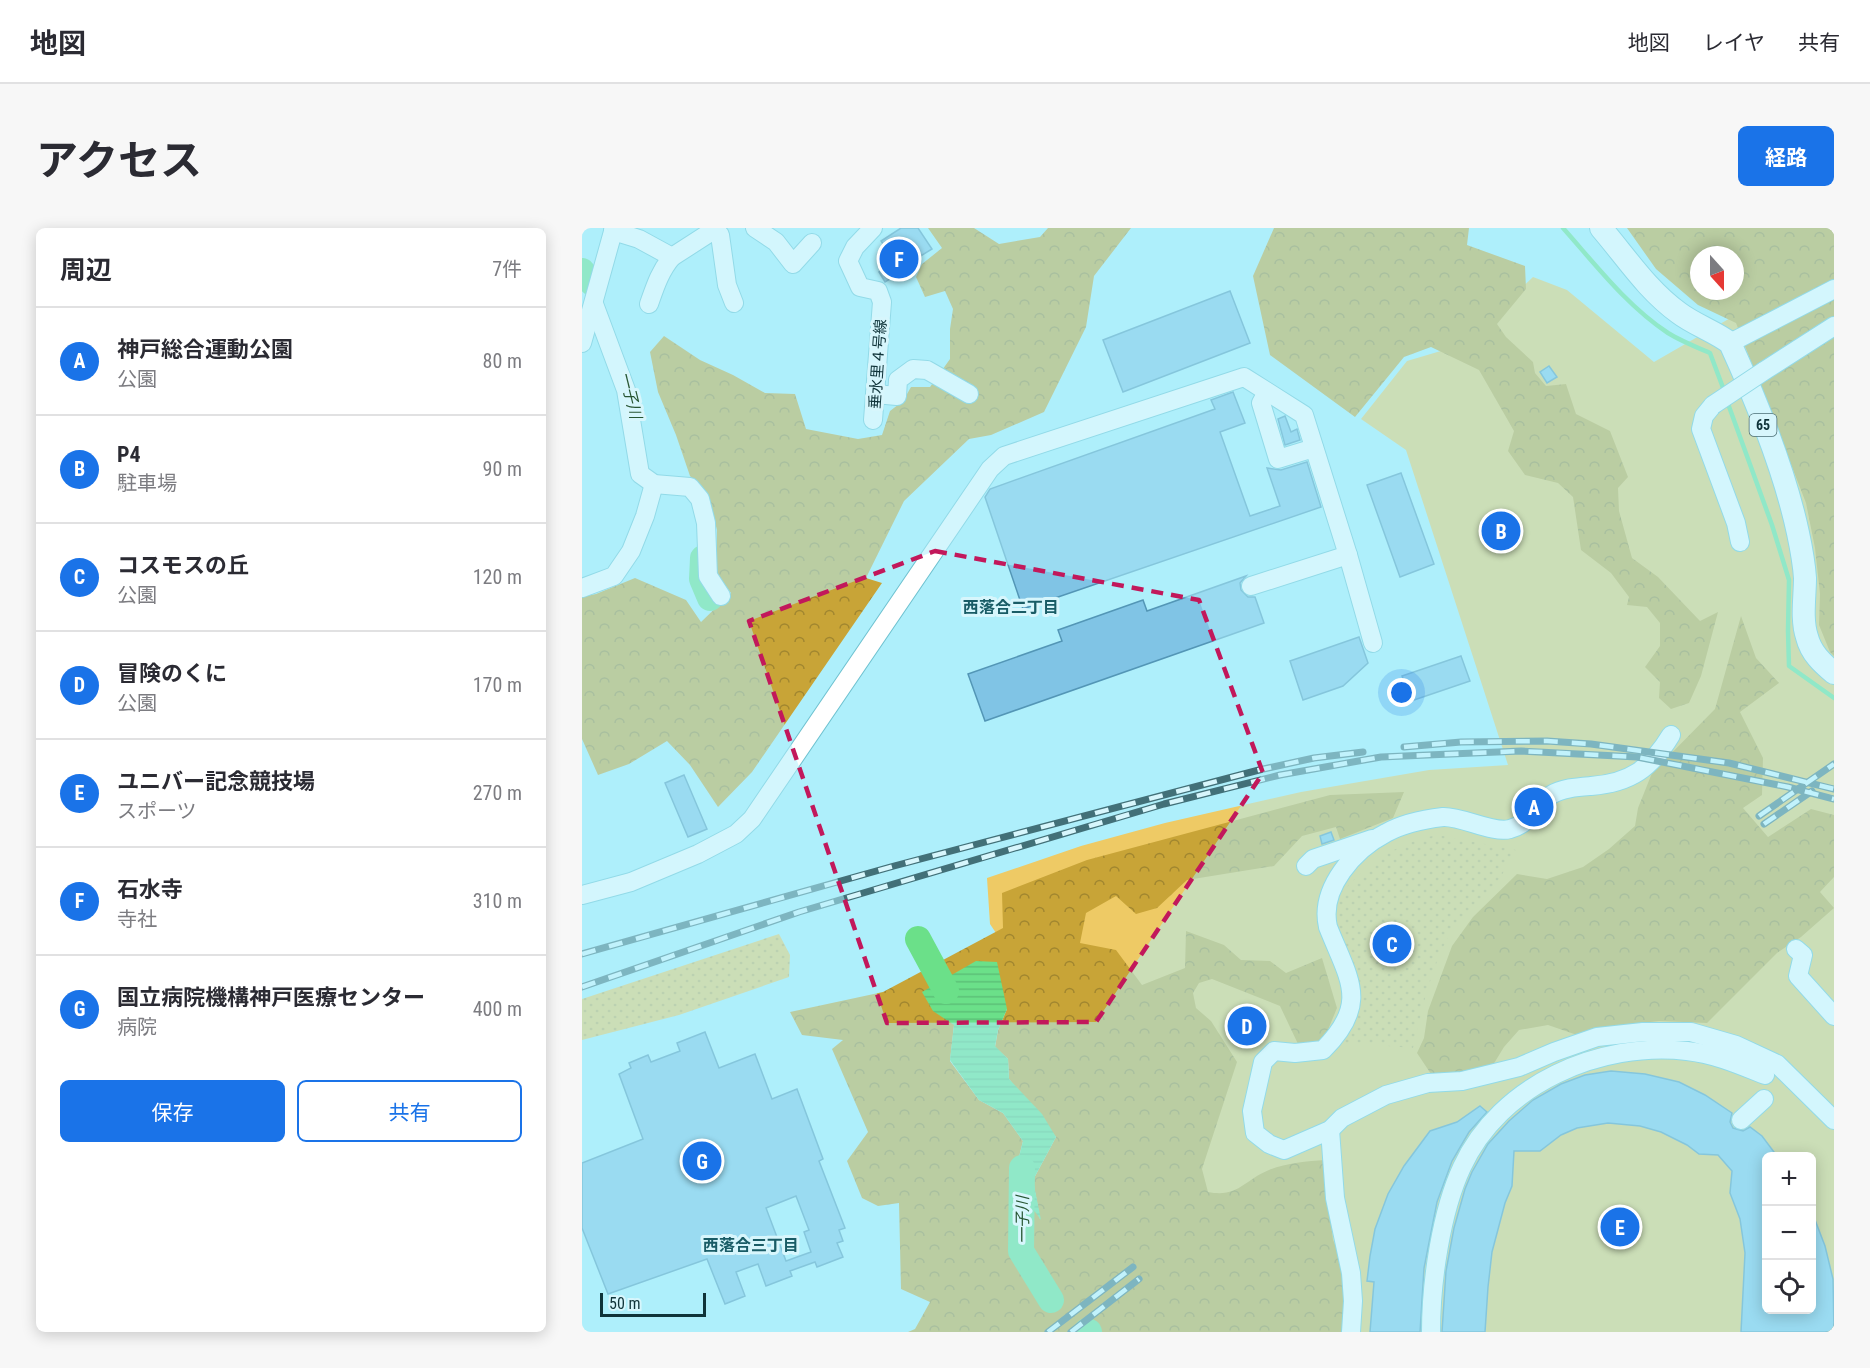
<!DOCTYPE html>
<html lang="ja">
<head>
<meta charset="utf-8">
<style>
	body { margin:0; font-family:"Roboto Condensed","Noto Sans JP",sans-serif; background:#f7f7f7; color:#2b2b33 }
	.controls { position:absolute; right:18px; bottom:18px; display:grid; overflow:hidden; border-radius:9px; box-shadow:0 3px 15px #0003 }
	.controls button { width:54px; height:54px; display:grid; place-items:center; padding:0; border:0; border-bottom:2px solid #e1e1e2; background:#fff; color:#2b2b33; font:30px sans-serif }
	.compass { position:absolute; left:1108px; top:18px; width:54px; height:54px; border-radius:50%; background:#fff; box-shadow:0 3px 15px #0003; rotate:159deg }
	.scale { position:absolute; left:18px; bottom:15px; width:106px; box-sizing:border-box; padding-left:6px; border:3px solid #0f3339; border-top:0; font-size:16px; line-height:21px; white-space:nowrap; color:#0f3339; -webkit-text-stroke:4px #d7f6fc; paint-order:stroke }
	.you { position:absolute; left:820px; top:465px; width:21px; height:21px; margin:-15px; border:4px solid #fff; border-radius:50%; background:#1a73e8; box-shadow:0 0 0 9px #1a73e833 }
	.badge { display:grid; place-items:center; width:39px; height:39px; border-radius:50%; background:#1a73e8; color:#fff; font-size:20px; font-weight:700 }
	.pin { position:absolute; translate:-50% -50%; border:3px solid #fff; box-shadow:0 2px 6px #0006 }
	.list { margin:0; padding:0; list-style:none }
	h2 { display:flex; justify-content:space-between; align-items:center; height:78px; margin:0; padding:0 24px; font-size:26px }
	h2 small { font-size:20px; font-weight:400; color:#7c7c81 }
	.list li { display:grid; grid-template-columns:39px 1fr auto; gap:18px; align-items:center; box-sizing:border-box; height:108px; padding:0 24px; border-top:2px solid #e1e1e2 }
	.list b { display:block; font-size:22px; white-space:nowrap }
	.list p { margin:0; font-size:20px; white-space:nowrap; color:#7c7c81 }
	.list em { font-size:20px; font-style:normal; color:#7c7c81 }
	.actions { display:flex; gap:12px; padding:18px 24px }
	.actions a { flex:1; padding:14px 0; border:2px solid #1a73e8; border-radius:9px; text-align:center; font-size:21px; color:#1a73e8 }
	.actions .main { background:#1a73e8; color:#fff }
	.icon { flex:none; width:33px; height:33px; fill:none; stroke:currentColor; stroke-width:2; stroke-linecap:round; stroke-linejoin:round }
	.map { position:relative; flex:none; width:1252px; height:1104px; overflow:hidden; border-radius:9px }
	header { display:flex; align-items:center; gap:36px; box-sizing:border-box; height:84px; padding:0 30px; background:#fff; border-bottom:2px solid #e1e1e2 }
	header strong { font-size:28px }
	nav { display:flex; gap:33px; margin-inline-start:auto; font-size:21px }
	.intro { display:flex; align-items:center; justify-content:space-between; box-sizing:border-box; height:144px; padding:0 36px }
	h1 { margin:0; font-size:42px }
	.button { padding:15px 27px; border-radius:9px; background:#1a73e8; color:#fff; font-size:21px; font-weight:700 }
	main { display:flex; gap:36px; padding:0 36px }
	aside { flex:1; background:#fff; border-radius:9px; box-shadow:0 3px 15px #0003 }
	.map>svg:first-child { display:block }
</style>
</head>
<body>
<header>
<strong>地図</strong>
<nav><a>地図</a><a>レイヤ</a><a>共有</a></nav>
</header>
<div class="intro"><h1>アクセス</h1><a class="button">経路</a></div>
<main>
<aside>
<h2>周辺<small>7件</small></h2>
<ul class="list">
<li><span class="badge">A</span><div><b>神戸総合運動公園</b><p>公園</p></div><em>80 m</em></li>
<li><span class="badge">B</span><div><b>P4</b><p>駐車場</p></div><em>90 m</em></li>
<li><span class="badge">C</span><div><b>コスモスの丘</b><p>公園</p></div><em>120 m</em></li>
<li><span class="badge">D</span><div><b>冒険のくに</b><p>公園</p></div><em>170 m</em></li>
<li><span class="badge">E</span><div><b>ユニバー記念競技場</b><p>スポーツ</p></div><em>270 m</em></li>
<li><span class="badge">F</span><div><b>石水寺</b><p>寺社</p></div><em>310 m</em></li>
<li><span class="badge">G</span><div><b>国立病院機構神戸医療センター</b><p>病院</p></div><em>400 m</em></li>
</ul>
<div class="actions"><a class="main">保存</a><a>共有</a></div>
</aside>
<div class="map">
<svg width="1252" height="1104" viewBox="0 0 1252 1104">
	<defs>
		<pattern id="forest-crowns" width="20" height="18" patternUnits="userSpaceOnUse" patternTransform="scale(1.5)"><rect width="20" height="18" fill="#c8a437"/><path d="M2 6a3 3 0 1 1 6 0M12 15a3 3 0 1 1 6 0" fill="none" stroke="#a1862f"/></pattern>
		<pattern id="garden-dots" width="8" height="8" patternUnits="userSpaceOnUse" patternTransform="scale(1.5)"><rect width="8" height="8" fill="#eeca65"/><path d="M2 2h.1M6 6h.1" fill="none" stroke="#cbae58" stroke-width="1.8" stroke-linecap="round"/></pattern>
		<pattern id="water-rules" width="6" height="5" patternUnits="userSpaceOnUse" patternTransform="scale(1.5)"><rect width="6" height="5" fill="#6be089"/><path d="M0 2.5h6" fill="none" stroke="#5cc177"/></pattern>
	</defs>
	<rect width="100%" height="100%" fill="#aeeffb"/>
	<path fill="#eeca65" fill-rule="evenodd" d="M 1252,48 L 1252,1104 L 592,1104 L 428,726 L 408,696 L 405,650 L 499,618 L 583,595 L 719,564 L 847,542 L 926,537 L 824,222 L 779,191 L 825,133 L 879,117 L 951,49 L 985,62 L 1072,134 L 1157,85 ZM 1184,928 L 1230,928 L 1230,1082 L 1184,1082 Z"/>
	<g fill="url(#forest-crowns)" fill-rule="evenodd">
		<polygon points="346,0 392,0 417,16 458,9 466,0 549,0 512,48 504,99 462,184 409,207 387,211 322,273 284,350 300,355 170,544 136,579 108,537 85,513 47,536 16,547 0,511 0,369 14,366 53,350 104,372 119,394 149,365 134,345 135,302 125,265 108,248 94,207 76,164 68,124 82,108 118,132 151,147 183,165 213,166 224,201 276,211 300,207 308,183 321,173 329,159 348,159 368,131 368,101 371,81 363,63 343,69 334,49 340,36 360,20"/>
		<polygon points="692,0 887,0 885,17 943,38 944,61 915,96 924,109 951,134 953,145 964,158 984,156 994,186 1028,203 1046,249 1036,260 1037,283 1050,330 1076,349 1118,393 1136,384 1119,448 1107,475 1089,481 1077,470 1078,454 1063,439 1078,418 1078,395 1065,379 1045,377 1047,369 1029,345 999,322 991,269 976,255 943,247 926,223 932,203 897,142 849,119 822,129 773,189 688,127 671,48"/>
		<path d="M 1045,0 L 1252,0 L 1252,428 L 1248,424 L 1237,397 L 1238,366 L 1233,320 L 1224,275 L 1154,95 L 1116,77 L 1074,41 ZM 1117,27 L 1153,27 L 1153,63 L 1117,63 Z"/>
		<polygon points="1159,388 1174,430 1197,455 1158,484 1181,530 1180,567 1161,580 1186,609 1229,581 1252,587 1252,649 1238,664 1252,680 1219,709 1195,725 1125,795 1077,793 1027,799 995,807 966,797 937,802 922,819 911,837 866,847 849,846 835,825 842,810 846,783 870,718 891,689 935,646 965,651 1001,639 1027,621 1053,598 1056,580 1070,545 1133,481"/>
		<path d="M 822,564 L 811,590 L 758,611 L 754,599 L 720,608 L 692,638 L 605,652 L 575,680 L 554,686 L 534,668 L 504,685 L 498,715 L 534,722 L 560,757 L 603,740 L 604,703 L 642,717 L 659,732 L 688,733 L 704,745 L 740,730 L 755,780 L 743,809 L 728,819 L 716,816 L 698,778 L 630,751 L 617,755 L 611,765 L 614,780 L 629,793 L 655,834 L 620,941 L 626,964 C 656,970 662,952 687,942 C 704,935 725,933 743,932 L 743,944 L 751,1012 L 774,1062 L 765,1104 L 326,1104 L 333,1101 L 348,1074 L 319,1061 L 317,975 L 296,978 L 280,970 L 265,933 L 286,904 L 250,821 L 261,812 L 220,807 L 208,784 L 301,764 L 421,700 L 420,665 L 505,632 L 748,567 ZM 425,781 L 416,802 L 413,819 L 426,831 L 427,851 L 474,909 L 451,952 L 458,991 L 436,933 L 441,913 L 421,885 L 397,872 L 368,833 L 372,797 Z"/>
	</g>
	<g fill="url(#garden-dots)">
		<path d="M 856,607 L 934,622 L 934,627 L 926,630 C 923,654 899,667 885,684 C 877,692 871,701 866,710 C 850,737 838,789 831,820 L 805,818 L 800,815 L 753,818 L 767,799 L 751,703 L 753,672 C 781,639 813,614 856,607 Z"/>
		<polygon points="197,706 208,727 207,749 97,787 0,812 0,771"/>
	</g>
	<polygon fill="url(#water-rules)" points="394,733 415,734 425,781 416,802 413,818 426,831 427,851 460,886 474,909 451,952 459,992 435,959 436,933 441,913 421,885 397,872 368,832 372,797 351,783 340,764"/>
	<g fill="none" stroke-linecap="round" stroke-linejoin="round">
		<g stroke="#6be089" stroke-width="4.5">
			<path d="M 981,0 C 1013,36 1045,78 1086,105 C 1099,113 1114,119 1128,125 L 1143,165"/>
			<polyline points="1145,173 1190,297 1207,352 1206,403 1207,438 1252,470"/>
		</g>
		<g stroke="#6be089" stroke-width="26">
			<polyline points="0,43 10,55"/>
			<polyline points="121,330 120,351 128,370"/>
			<polyline points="336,711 364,763"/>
			<polyline points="440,940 439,1023 469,1072"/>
			<polyline points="505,1103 507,1104"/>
		</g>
	</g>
	<g fill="#80c4e5" stroke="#5396b6" stroke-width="1.5" fill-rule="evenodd">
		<polygon points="319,0 336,0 350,21 324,37 326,40 303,54 297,44 305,39 296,25 301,22 299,19 302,17 299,13"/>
		<polygon points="648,63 668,115 541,164 521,112"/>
		<polygon points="967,138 975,149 965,155 958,144"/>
		<polygon points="651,164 663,195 638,204 668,288 698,278 685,240 699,242 725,234 739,279 441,381 403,269 408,261 633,181 629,172"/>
		<polygon points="703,188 709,204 715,201 718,212 703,217 696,191"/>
		<polygon points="819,245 852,336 818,349 785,257"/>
		<polygon points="664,348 658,355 659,362 666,369 673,369 682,395 403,493 386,446 480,413 476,402 561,372 565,383"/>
		<polygon points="777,409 786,435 761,458 721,472 708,433"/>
		<polygon points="879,428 888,453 829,473 820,448"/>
		<polygon points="102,547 125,601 106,609 83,555"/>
		<polygon points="749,604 752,612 740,616 738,608"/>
		<path d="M 123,804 L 137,840 L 173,826 L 190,871 L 215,861 L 241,931 L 237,933 L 263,1000 L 257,1002 L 261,1013 L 255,1015 L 261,1029 L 235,1039 L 233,1034 L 208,1043 L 210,1048 L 184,1058 L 176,1036 L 154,1044 L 163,1068 L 143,1076 L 125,1031 L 26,1066 L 0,1000 L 0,935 L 61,911 L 37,846 L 49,840 L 47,835 L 66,827 L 69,834 L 98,823 L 95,815 ZM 214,968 L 227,1002 L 222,1004 L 229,1024 L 204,1033 L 184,980 Z"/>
		<polygon points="1029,843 1063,846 1097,854 1123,867 1150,885 1148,894 1151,900 1161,903 1168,899 1180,908 1195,928 1185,928 1185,1082 1230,1082 1230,984 1243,1018 1251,1051 1252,1104 1159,1104 1163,1025 1158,991 1148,965 1150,943 1136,927 1117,926 1105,917 1079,904 1058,898 1026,895 995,900 979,907 958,923 932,923 930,958 923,975 910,1024 906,1059 903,1104 860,1104 864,1043 872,1000 883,961 890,944 906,916 927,893 951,872 979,856 1003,847"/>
		<polygon points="898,878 905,884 887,904 870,933 855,974 842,1040 838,1104 788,1104 792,1054 785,1053 788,1028 793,1001 806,966 822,938 848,903 875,894"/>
	</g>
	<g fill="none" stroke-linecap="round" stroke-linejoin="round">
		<g stroke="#6fc2d0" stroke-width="20">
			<g id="minor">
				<polyline points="173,0 194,14 211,36 230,15"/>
				<polyline points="291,0 273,19 266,33 278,59 296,63 300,74 291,192"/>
				<polyline points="31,3 57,11 90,29 135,0"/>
				<polyline points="129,4 138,7 145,57 152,75"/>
				<polyline points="12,76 44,162 58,246 72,256 108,259 118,271 124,295 126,348 139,368"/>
				<path d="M 67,76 C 73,59 78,43 90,29"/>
				<polyline points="0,115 32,0"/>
				<polyline points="1148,115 1252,61"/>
				<polyline points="1182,143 1252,98"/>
				<polyline points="685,164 679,175 696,231 732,220"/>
				<polyline points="293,166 315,168 316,152 331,141 345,142 387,166"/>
				<polyline points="1131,177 1122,188 1119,201 1154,295 1158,314"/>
				<polyline points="766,327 791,415"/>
				<polyline points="0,360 32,348 49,323 63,288 72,256"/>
				<path d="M 1089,507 C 1069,540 1049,555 1009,558 C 996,559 980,560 969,567 C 954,578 948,596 928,601 C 911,606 880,588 861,589 C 844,591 820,596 804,605 C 773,621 737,660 746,699 C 767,752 788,775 741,822 L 713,825 L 692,823 L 681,834 L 670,883 L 673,905 L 687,916 L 702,922 L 748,902 L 760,890 L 804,867 L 846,855 L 880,853 L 937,839 L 972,824 L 1015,809 L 1061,804 L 1109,804 L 1154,817 L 1195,836 L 1252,892"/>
				<polyline points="724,638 731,631 790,611"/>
				<polyline points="0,667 49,654 116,626 154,606 170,591 408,241 422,228 662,149 722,187 766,327 669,358"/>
				<polyline points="1214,721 1221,727 1216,748 1252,788"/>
				<polyline points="1159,892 1182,871"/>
				<polyline points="748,902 753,970 769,1045 771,1073 769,1104"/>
				<path d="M 849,1104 C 849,1054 859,984 880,939 C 918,856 1018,813 1105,823 C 1133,826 1158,837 1183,847"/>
			</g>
		</g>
		<g stroke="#6fc2d0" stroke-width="24">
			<path id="major" d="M 1019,0 C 1044,29 1065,62 1097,85 C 1113,97 1132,103 1148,115 C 1174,172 1203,244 1216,305 C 1219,319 1222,335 1223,350 C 1223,369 1219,391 1225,409 C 1229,425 1240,435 1252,445"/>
		</g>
		<use href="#minor" stroke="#fff" stroke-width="18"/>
		<use href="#major" stroke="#fff" stroke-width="22"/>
		<g stroke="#427078" stroke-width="7">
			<g id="rail">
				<polyline points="822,519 879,514 965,513 1009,516 1147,535 1252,561"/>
				<polyline points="1177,588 1252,536"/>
				<polyline points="1182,596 1230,563"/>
				<polyline points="0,726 312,638 677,542 732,530 781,524"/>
				<polyline points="0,759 217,684 582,576 698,547 799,529 939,523 1055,529 1206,559 1252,571"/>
				<polyline points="466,1104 551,1039"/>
				<polyline points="489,1104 557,1051"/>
			</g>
		</g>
		<use href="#rail" stroke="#d7f6fc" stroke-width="4.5" stroke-dasharray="14" stroke-linecap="butt"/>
		<g stroke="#6fc2d0" stroke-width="20" stroke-linecap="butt">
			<polyline id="minor-bridge" points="1131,177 1182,143"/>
		</g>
		<use href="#minor-bridge" stroke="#fff" stroke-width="18"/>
	</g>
	<path d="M0 0H1252V1104H0ZM 353,323 L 617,372 L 681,545 L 514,794 L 305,795 L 167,393 Z" fill="#aeeffb" fill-opacity=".55" fill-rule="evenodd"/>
	<path fill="none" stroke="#c2185b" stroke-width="4.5" stroke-dasharray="12 8" stroke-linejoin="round" d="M 353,323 L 617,372 L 681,545 L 514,794 L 305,795 L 167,393 Z"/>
	<g text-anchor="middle" stroke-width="6" stroke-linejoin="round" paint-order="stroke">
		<rect fill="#d7f6fc" stroke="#4b6e74" stroke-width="1.5" x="1167.5" y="186" width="27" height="22" rx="4.5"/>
		<g font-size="14" font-weight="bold" fill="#0f3339">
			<text x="1181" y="202">65</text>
		</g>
		<g font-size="15" fill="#0f3339" stroke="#d7f6fc">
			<text transform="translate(296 136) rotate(-86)" y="5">垂水里４号線</text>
		</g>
		<g font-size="16" font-style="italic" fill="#285633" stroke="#d7f6fc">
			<text transform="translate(49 167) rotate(76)" y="6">一子川</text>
			<text transform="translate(440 992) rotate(-90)" y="6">一子川</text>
		</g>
		<g font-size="16" font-weight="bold" fill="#195c66" stroke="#d7f6fc">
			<text x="429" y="385">西落合二丁目</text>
			<text x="169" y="1023">西落合三丁目</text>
		</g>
	</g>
</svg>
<div class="controls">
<button>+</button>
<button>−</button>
<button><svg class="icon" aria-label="locate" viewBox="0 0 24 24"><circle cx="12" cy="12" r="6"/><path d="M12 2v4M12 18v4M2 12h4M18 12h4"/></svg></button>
</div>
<svg class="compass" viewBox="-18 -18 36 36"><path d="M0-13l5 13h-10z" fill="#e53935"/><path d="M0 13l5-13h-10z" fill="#7c7c81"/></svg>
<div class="scale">50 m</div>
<div class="you"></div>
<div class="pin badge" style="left:952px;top:579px">A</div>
<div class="pin badge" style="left:919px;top:303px">B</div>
<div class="pin badge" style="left:810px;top:716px">C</div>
<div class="pin badge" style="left:665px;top:798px">D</div>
<div class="pin badge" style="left:1038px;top:999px">E</div>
<div class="pin badge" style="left:317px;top:31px">F</div>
<div class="pin badge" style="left:120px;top:933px">G</div>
</div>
</main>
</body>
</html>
